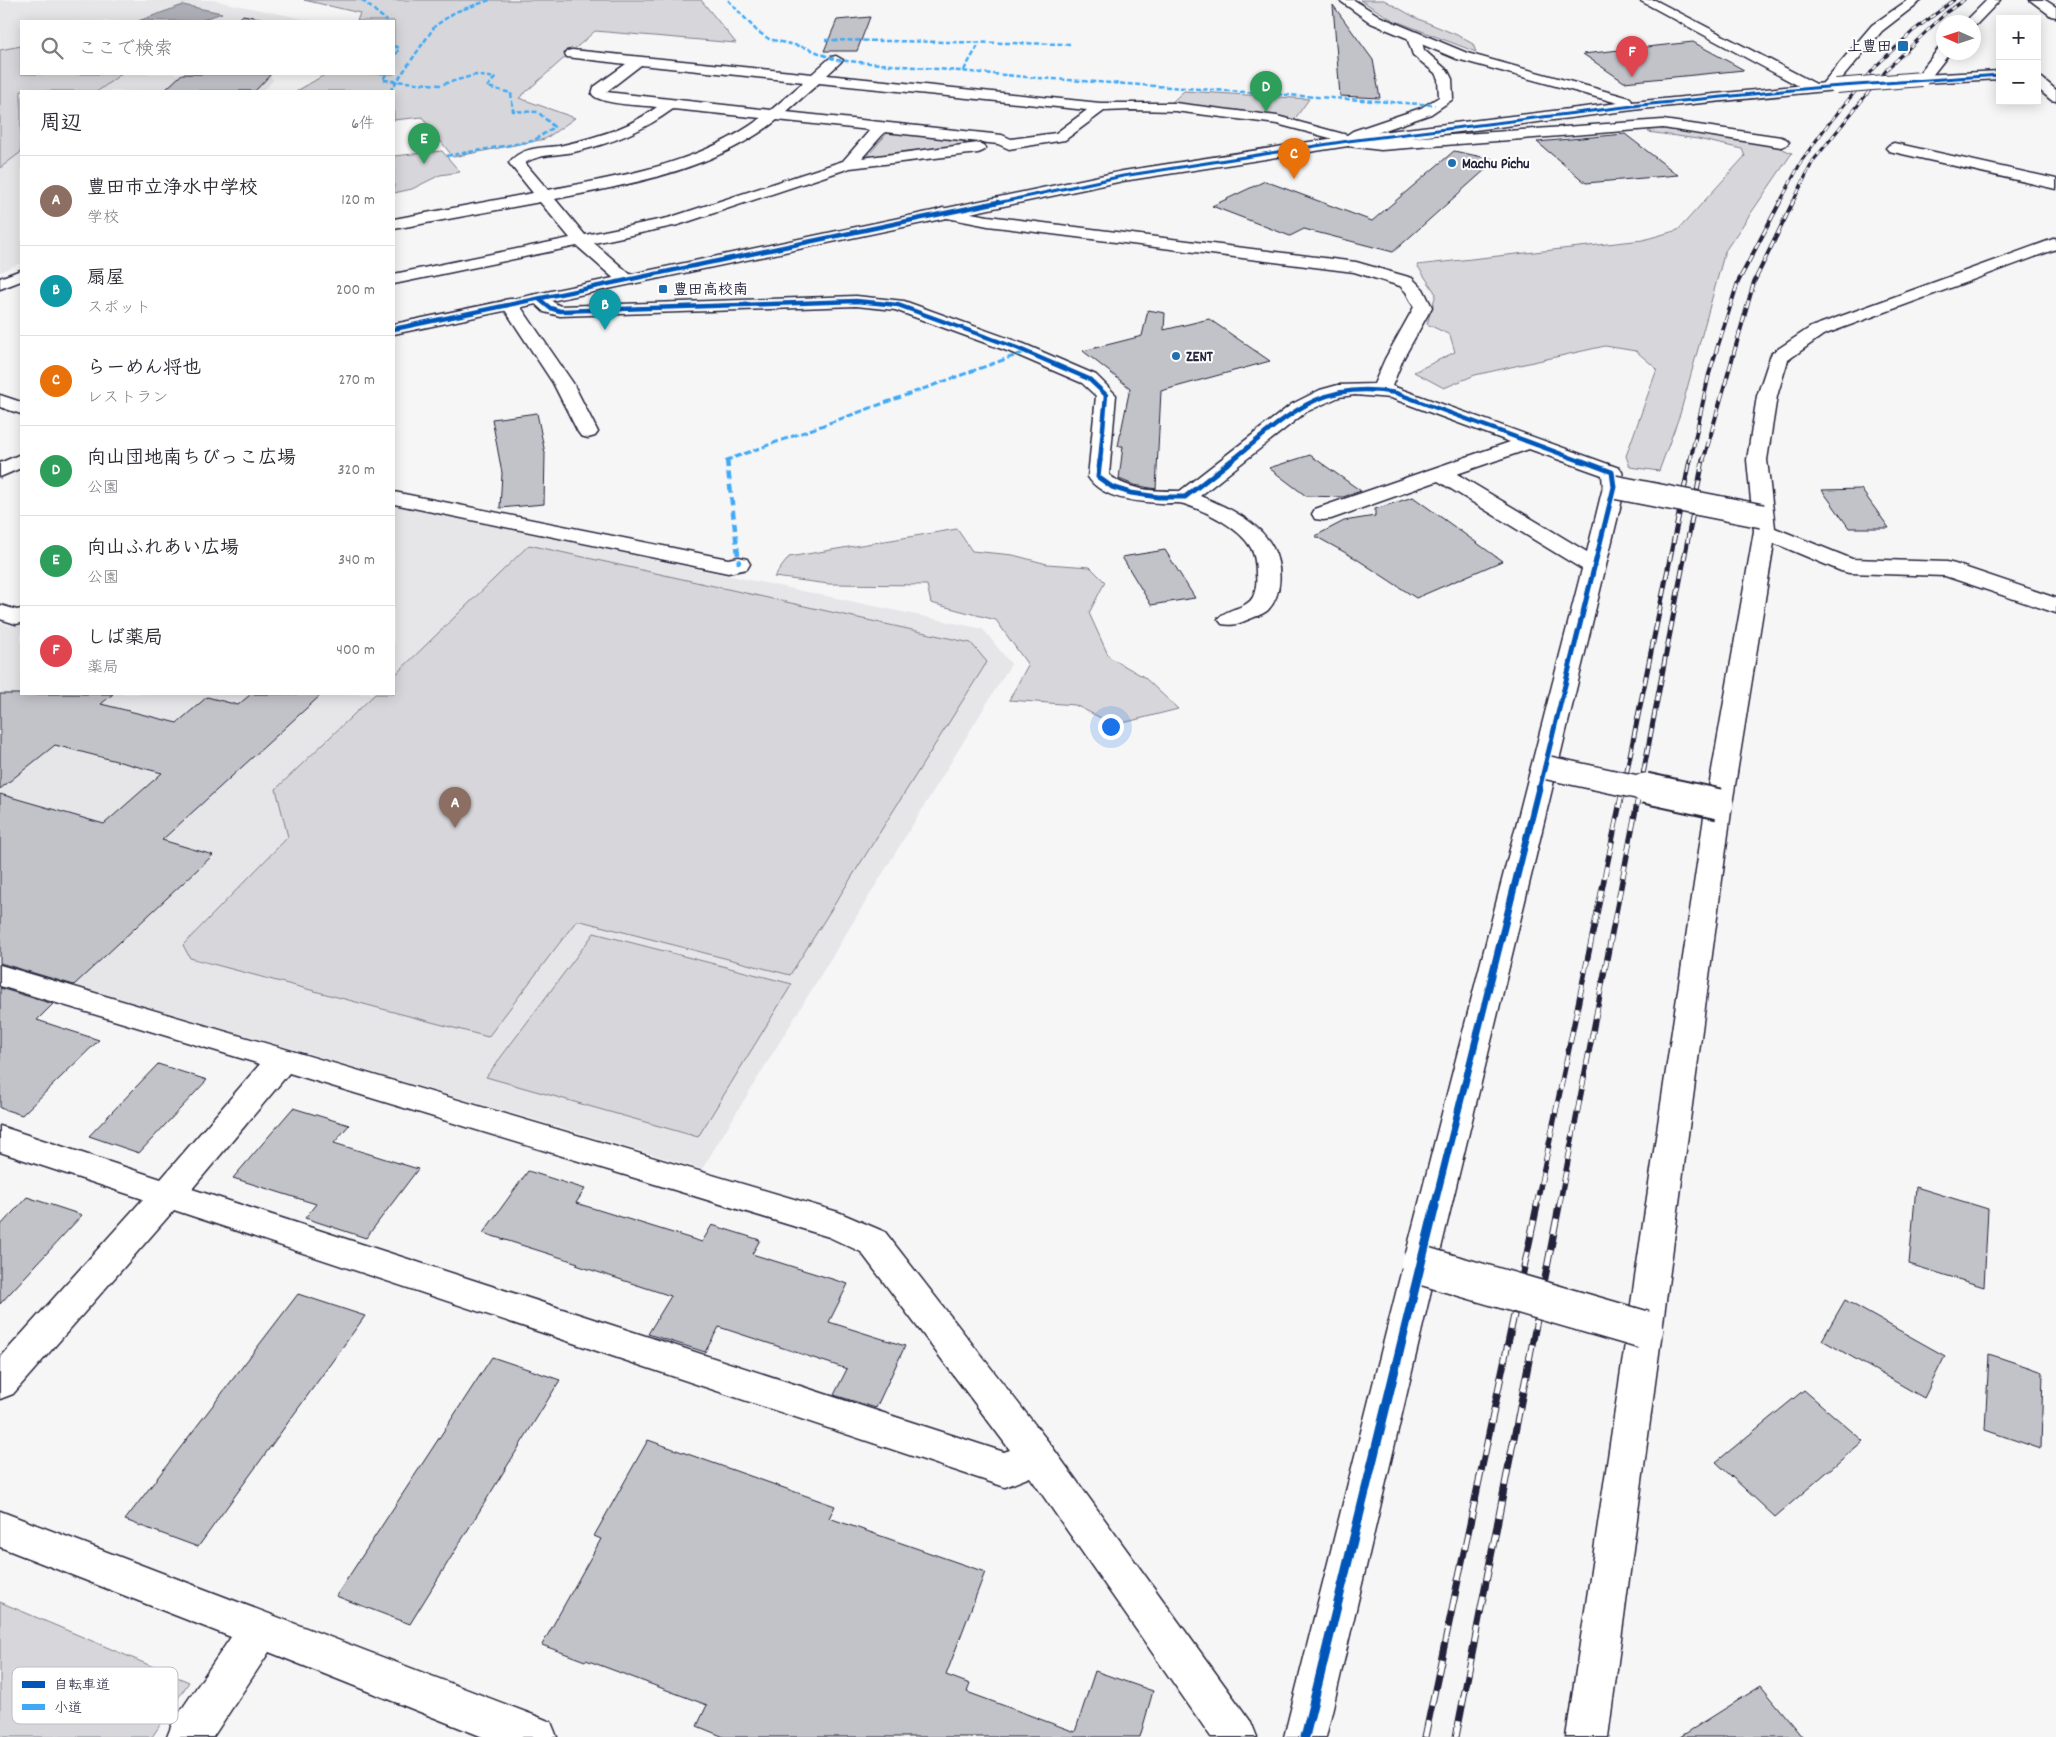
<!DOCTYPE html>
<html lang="ja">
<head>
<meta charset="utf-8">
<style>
	body { margin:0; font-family:Dekko,"Klee One",sans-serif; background:#f7f7f7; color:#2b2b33 }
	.controls { position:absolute; right:15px; top:15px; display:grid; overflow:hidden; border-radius:0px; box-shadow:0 2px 12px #0003 }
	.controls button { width:45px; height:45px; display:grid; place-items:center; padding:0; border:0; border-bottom:1px solid #e1e1e2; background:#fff; color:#2b2b33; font:25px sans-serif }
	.compass { position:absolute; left:1936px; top:15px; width:45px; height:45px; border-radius:50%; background:#fff; box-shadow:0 2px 12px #0003; rotate:273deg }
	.you { position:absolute; left:1110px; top:726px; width:18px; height:18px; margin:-12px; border:4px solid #fff; border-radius:50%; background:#1a73e8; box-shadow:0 0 0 8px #1a73e833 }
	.badge { display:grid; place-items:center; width:32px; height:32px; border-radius:50%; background:#0f766e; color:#fff; font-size:16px; font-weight:700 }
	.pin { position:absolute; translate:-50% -41px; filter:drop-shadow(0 1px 2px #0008) }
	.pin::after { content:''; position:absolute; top:26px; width:18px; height:15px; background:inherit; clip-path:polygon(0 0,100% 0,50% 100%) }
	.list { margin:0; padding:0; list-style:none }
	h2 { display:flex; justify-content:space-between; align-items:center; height:65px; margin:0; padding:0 20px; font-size:21px }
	h2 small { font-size:16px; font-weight:400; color:#7c7c81 }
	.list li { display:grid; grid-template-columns:32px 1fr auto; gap:15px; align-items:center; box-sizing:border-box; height:90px; padding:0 20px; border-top:1px solid #e1e1e2 }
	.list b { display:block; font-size:19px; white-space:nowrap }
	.list p { margin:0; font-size:16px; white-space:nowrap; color:#7c7c81 }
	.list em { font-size:16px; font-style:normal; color:#7c7c81 }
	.icon { flex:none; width:28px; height:28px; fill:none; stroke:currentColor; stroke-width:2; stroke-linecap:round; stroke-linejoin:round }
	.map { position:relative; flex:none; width:2056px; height:1737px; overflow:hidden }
	.search { position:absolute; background:#fff; box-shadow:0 2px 12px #0003; left:20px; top:20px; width:375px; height:55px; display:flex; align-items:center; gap:12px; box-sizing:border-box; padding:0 18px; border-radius:0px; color:#7c7c81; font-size:19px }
	.panel { position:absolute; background:#fff; box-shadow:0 2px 12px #0003; left:20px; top:90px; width:375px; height:605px; border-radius:0px }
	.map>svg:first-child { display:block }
</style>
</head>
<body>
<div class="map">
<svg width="2056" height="1737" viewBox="0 0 2056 1737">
	<rect width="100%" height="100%" fill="#f6f6f7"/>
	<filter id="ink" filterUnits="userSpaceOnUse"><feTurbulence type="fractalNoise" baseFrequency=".02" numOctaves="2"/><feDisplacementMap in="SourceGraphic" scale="10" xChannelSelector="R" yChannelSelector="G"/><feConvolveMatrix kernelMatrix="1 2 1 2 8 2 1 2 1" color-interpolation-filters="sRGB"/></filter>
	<g filter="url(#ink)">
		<g fill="#e6e6e9">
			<polygon points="0,0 212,0 314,21 21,21 21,74 269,74 273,80 264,91 21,91 21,263 0,272"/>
			<polygon points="394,505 983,629 1011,664 702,1169 0,963 0,622 9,625 21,624 21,694 394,694"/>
		</g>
		<g fill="#d7d7db" stroke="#7c7c8b">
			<polygon points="304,0 701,0 736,43 595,31 519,98 575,118 545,139 453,157 422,117 394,120 394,91 297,91 326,74 394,74 394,21 357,21 360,13"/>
			<polygon points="1360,0 1384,0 1416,18 1457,35 1473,44 1476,52 1393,20"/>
			<polygon points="21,46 21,74 121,74 98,91 21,91 21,152 0,168 0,50"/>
			<polygon points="1184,91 1309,99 1294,120 1170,104"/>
			<polygon points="1652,127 1672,128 1771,144 1792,153 1725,251 1680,414 1659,471 1630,467 1626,456 1657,369 1636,351 1605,346 1475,375 1444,388 1414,372 1455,352 1450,335 1427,324 1436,294 1417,265 1643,240 1678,230 1745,156 1742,149 1698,139 1648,132"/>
			<polygon points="889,131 979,143 865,159"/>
			<polygon points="442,151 460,172 440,175 412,189 394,193 394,156"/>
			<polygon points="957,529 972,551 1013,555 1047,564 1090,567 1105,582 1089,613 1109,657 1144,677 1178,709 1115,725 1075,705 1009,700 1028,665 996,620 931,603 927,585 829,584 774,577 789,557"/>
			<polygon points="529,545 971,643 987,662 790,975 577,920 488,1037 190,958 183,945 288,837 276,789 375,694 394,694 394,676"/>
			<polygon points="594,933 792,984 698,1137 486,1077"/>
			<polygon points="0,1602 189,1682 152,1737 0,1737"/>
		</g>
		<polygon fill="#aeaeb7" stroke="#767685" points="183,5 222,13 199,21 138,21"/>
		<g fill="#c2c2c9" stroke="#22223b">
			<polygon points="1333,5 1373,60 1380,98 1340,96"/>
			<polygon points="243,15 275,21 237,21"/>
			<polygon points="870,17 857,51 824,51 837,20"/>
			<polygon points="1693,42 1744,70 1624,82 1583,54"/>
			<polygon points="182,74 271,74 255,91 164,91"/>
			<polygon points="1625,134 1678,175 1586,183 1537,142"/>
			<polygon points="1454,151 1496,160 1393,252 1304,229 1290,236 1212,206 1265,181 1372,221"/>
			<polygon points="1148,310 1165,313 1164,330 1209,319 1270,361 1161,391 1156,489 1134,485 1119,479 1123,446 1118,446 1130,388 1083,351 1142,336"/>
			<polygon points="537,413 545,453 544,504 500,508 502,473 492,419"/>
			<polygon points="1310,455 1361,491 1343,497 1306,496 1269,468"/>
			<polygon points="1861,489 1889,528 1849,528 1822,490"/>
			<polygon points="1413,497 1502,561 1416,598 1355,558 1315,536 1344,521 1375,516 1375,509"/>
			<polygon points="1165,550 1195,598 1151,605 1122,557"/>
			<polygon points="0,694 113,694 101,704 177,723 207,697 238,705 251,694 322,694 162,840 213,855 74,985 0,963 0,794 104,824 162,773 55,745 0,789"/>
			<polygon points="0,988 53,1004 37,1020 99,1040 22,1115 0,1108"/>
			<polygon points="158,1064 207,1080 139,1153 89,1136"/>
			<polygon points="293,1108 349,1125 334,1143 418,1169 366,1238 305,1218 316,1204 233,1178"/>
			<polygon points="528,1171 585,1189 576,1203 702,1242 712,1225 760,1240 752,1254 848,1284 829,1322 905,1346 876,1408 834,1395 847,1369 719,1327 705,1352 648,1334 671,1296 576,1265 578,1263 483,1233"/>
			<polygon points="1916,1187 1988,1209 1984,1287 1909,1264"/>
			<polygon points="27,1197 82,1215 0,1304 0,1226"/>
			<polygon points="298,1294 365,1316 198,1547 125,1520"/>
			<polygon points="1845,1300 1945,1356 1924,1398 1822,1340"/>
			<polygon points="1989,1354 2043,1372 2041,1449 1985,1430"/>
			<polygon points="492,1357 560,1380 410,1624 336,1596"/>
			<polygon points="1804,1390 1863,1441 1775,1517 1716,1462"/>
			<polygon points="648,1440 835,1506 829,1518 985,1572 946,1675 970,1684 967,1692 1075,1732 1095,1671 1153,1691 1140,1737 724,1737 697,1726 707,1705 586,1660 585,1661 542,1645 601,1539 594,1536"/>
			<polygon points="1761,1686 1803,1737 1680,1737"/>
		</g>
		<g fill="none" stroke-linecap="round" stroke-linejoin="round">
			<g stroke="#22223b" stroke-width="3">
				<g id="street">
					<polygon points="1639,0 1655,0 1818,85 1820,88 1818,91 1808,91"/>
					<polygon points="1908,0 1922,0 1882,31 1832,90 1822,90 1820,87 1822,84 1872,25"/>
					<polygon points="1987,0 2000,0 1976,25 1974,25 1974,22 1965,22"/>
					<polygon points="2030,0 2045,0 2056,7 2056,17 2051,16"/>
					<path d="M 1414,34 L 1421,38 L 1424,50 L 1448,71 L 1452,79 L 1453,99 L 1431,114 L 1362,138 L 1381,140 L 1663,120 L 1781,137 L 1786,139 L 1789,142 L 1786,145 L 1781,147 L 1663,128 L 1381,150 L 1348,146 L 1330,138 L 1277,124 L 1175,111 L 1132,110 L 1104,111 L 1065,140 L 1009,149 L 998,144 L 885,132 L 862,158 L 978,143 L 983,145 L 986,148 L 983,151 L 978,153 L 850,168 L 678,225 L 594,243 L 631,275 L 634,279 L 631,283 L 625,284 L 619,283 L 577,246 L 394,284 L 394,274 L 570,238 L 540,202 L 394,229 L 394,219 L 533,193 L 509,163 C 520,147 542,148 559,146 C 572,143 585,140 597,136 C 619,130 639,120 657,107 C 643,105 600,105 592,94 L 594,87 L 626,64 L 567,57 L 565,54 L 567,51 L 572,50 L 812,74 L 831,57 L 836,56 L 843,60 L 827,75 L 1100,103 L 1175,103 L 1277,116 L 1347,135 L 1353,131 L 1421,108 L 1439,97 L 1438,79 L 1435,73 L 1413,55 L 1407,38 ZM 641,65 L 804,82 L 771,110 L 606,92 ZM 819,83 L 1087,110 L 1056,133 L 1011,139 L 1002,135 L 786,112 ZM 673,109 L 761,118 C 699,164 622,176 548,190 L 525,163 C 539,154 558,155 574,152 C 610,144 643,131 673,109 ZM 777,120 L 870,130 L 843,161 L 668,218 L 585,235 L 555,199 C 632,184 714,170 777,120 Z"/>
					<polygon points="1944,47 1944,52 1950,52 1949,54 1927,82 1917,82 1915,79 1917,76 1939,48"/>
					<polygon points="1894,143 2056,179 2056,189 1889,151 1886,148 1889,145"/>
					<path d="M 943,208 L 988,216 L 1356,262 L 1412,278 L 1423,289 L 1432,307 L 1403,359 L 1392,386 L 1619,468 L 1622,472 L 1625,487 L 1437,1265 L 1326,1737 L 1284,1737 L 1403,1265 L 1582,569 L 1438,481 L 1331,519 L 1323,520 L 1315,519 L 1312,514 L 1315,509 L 1510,442 L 1391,398 L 1355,395 L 1339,397 L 1306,412 L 1200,496 C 1227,507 1259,521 1273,548 C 1282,566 1283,594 1268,610 C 1262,615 1254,617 1247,620 C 1238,624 1232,626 1222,624 L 1218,619 C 1226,608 1247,609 1253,597 C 1256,590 1257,582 1256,574 C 1256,565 1255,556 1251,548 C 1239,527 1206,511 1184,504 C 1177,502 1168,504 1161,503 C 1137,502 1102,499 1088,477 L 1096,396 L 1082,383 L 1010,352 L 895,310 L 856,306 L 560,316 L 544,312 L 530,299 L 533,295 C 546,292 549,302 561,306 L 856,296 L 904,301 L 1024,344 L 1096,375 L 1116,395 L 1109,475 C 1129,491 1155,491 1180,491 L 1292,404 L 1320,390 L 1338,385 L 1374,384 L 1385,359 L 1414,307 L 1406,292 L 1400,286 L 1354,272 L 988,226 L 937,216 L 935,213 L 937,210 ZM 1529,449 L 1602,475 L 1603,487 L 1587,552 L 1457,474 Z"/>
					<polygon points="2056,238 2056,249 1823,335 1788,360 1777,396 1767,460 1775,528 1852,559 1947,562 1955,564 2056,598 2056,613 1945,576 1849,573 1841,571 1774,543 1732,804 1608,1737 1566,1737 1706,804 1754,531 1747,460 1757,396 1770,357 1772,353 1811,327"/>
					<polygon points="21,270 21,281 0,289 0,278"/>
					<polygon points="510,299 516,300 573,383 598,432 595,436 588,438 581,436 578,432 553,383 501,304 504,300"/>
					<polygon points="394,492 728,559 739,557 747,559 750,564 747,569 728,573 394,504"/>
					<polygon points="0,605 17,610 21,609 21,623 16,624 0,619"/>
					<path d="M 0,965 L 838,1212 L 885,1232 L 1050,1444 L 1251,1722 L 1257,1737 L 1211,1737 L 1030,1477 L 1005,1487 L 174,1210 L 13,1394 L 0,1399 L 0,1358 L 143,1199 L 0,1152 L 0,1126 L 161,1179 L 260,1064 L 0,986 ZM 289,1073 L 829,1237 L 861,1252 L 1010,1450 L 1004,1452 L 192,1189 Z"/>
					<polygon points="0,1511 536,1716 551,1722 557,1737 483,1737 269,1652 213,1737 167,1737 173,1722 231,1637 0,1547"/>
				</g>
			</g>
			<g stroke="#22223b" stroke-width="3">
				<g id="secondary">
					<polygon points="1339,0 1354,0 1381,17 1467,53 1630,98 1632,102 1836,82 1841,83 1843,86 1841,89 1836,90 1641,109 1348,146 1123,181 394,334 394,324 1123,171 1348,136 1618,103 1457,59 1371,23"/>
					<polygon points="2000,71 2000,79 1922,83 1915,79 1922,75"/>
					<polygon points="2037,77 2042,78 2056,90 2056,101 2051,100 2037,88"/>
					<polygon points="0,395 21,402 21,414 0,407"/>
					<polygon points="21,454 21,468 0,477 0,463"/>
				</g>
			</g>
			<use href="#street" fill="#fff" fill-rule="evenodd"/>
			<use href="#secondary" fill="#fff" fill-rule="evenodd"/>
			<g stroke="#22223b" stroke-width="3">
				<g id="rail-far4">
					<polyline points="1779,204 1802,160 1826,127 1877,65 1913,31 1954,0"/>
					<polyline points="1792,204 1813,161 1888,68 1947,12 1964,0"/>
				</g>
			</g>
			<g stroke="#22223b" stroke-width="4">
				<g id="rail-far3">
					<polyline points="1690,462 1709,374 1738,282 1780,202"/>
					<polyline points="1703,462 1754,282 1793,202"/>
				</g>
			</g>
			<g stroke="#22223b" stroke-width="5">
				<g id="rail-far2">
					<polyline points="1623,790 1690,460"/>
					<polyline points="1640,790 1703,460"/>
				</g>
			</g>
			<g stroke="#22223b" stroke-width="5.5">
				<g id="rail-far1">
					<polyline points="1536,1207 1623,788"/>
					<polyline points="1559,1207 1640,788"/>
				</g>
			</g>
			<g stroke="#22223b" stroke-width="7">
				<g id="rail">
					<polyline points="1425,1737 1537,1206"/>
					<polyline points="1456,1737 1559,1206"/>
				</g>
			</g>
			<use href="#rail-far4" stroke="#fff" stroke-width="2" stroke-dasharray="5.5" stroke-linecap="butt"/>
			<use href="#rail-far3" stroke="#fff" stroke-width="2.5" stroke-dasharray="8" stroke-linecap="butt"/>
			<use href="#rail-far2" stroke="#fff" stroke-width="3" stroke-dasharray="9" stroke-linecap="butt"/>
			<use href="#rail-far1" stroke="#fff" stroke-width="4" stroke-dasharray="12" stroke-linecap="butt"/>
			<use href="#rail" stroke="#fff" stroke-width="5" stroke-dasharray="16" stroke-linecap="butt"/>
			<g stroke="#22223b" stroke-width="26" stroke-linecap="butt">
				<g id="street-bridge-far2">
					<polyline points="1614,487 1762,516"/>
					<polyline points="1544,767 1651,790"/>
				</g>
			</g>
			<g stroke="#22223b" stroke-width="33" stroke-linecap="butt">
				<polyline id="street-bridge-far1" points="1645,788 1719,804"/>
			</g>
			<g stroke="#22223b" stroke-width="41" stroke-linecap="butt">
				<polyline id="street-bridge" points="1420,1265 1644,1330"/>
			</g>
			<g stroke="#22223b" stroke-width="16" stroke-linecap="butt">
				<polyline id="secondary-bridge" points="1836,86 1922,79"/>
			</g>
			<use href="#street-bridge-far2" stroke="#fff" stroke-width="23"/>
			<use href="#street-bridge-far1" stroke="#fff" stroke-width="29"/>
			<use href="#street-bridge" stroke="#fff" stroke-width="38"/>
			<use href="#secondary-bridge" stroke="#fff" stroke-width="14"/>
			<g stroke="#3fa9f5" stroke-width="2.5" stroke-dasharray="5 2.5" stroke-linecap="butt">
				<polyline points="362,0 387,21"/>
				<polyline points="728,0 757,31 769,39 807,48 836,60 1038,78 1435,105"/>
				<polyline points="825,40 1070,44"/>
				<polyline points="394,46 399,48 394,59"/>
				<polyline points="964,70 979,44"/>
				<polyline points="386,74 383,80 440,85 475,75 495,78 487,87 511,93 513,111 538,112 554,127 533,141 446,156"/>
				<polyline points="390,91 435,26 455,12 490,0"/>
			</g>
			<polyline stroke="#3fa9f5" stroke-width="3" stroke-dasharray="7 3" stroke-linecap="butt" points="727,462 727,460 1025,352"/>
			<polyline stroke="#3fa9f5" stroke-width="4.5" stroke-dasharray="8 4.5" stroke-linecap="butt" points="727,460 739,564"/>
			<g stroke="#fff" stroke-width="5">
				<polyline id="cycleway-far4" points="992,204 1123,176 1348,141 1641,105 1813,88 2000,75"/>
			</g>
			<g stroke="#fff" stroke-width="6">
				<g id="cycleway-far3">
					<polyline points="539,299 550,308 560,311 856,301 898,305 1017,348 1089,379 1106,395 1100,462"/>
					<polyline points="394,329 998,202"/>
					<path d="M 1230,462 C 1286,418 1319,378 1396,393 L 1583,462"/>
				</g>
			</g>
			<g stroke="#fff" stroke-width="8">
				<g id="cycleway-far2">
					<polyline points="1100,460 1098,477 1112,487 1131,493 1158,497 1185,497 1232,460"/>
					<polyline points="1539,790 1614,487 1612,472 1580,460"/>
				</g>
			</g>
			<g stroke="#fff" stroke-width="10">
				<polyline id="cycleway-far1" points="1434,1207 1539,788"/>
			</g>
			<g stroke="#fff" stroke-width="12">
				<polyline id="cycleway" points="1305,1737 1435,1206"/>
			</g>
			<use href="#cycleway-far4" stroke="#0057b8" stroke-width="3"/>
			<use href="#cycleway-far3" stroke="#0057b8" stroke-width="4.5"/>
			<use href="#cycleway-far2" stroke="#0057b8" stroke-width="5"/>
			<use href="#cycleway-far1" stroke="#0057b8" stroke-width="7"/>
			<use href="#cycleway" stroke="#0057b8" stroke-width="9"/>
		</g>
	</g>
	<g fill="#1f6fb2" stroke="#fff" stroke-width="2">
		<rect x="1897" y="40" width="12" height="12" rx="2.5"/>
		<circle cx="1452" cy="163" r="5"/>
		<rect x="658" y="284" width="10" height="10" rx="2.5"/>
		<circle cx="1176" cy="356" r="5"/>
	</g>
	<g text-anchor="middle" stroke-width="4" stroke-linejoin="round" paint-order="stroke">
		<g font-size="15" font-weight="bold" fill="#22223b" stroke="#fff" text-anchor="start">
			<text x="1892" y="51" text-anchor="end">上豊田</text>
			<text x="1462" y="168">Machu Pichu</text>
			<text x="673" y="294">豊田高校南</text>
			<text x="1186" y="361">ZENT</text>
		</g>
	</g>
	<rect x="12" y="1667" width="166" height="57" rx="8" fill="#fff" stroke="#bdbdc4" stroke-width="1"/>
	<rect x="22" y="1681" width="23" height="7" fill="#0057b8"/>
	<rect x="22" y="1704" width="23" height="6" fill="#3fa9f5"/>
	<g font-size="14" fill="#22223b">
		<text x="54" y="1689">自転車道</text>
		<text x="54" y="1712">小道</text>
	</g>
</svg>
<div class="controls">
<button>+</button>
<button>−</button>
</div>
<svg class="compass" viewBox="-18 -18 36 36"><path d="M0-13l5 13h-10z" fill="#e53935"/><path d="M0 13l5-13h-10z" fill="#7c7c81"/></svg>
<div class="you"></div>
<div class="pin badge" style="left:455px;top:828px;background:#8d6e63">A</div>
<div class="pin badge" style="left:605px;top:330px;background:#0f9aa8">B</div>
<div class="pin badge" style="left:1294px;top:179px;background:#e8710a">C</div>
<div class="pin badge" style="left:1266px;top:112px;background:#2e9e5b">D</div>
<div class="pin badge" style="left:424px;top:164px;background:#2e9e5b">E</div>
<div class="pin badge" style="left:1632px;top:77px;background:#e0444e">F</div>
<div class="search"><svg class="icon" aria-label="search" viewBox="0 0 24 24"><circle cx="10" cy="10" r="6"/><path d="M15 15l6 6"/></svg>ここで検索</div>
<section class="panel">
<h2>周辺<small>6件</small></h2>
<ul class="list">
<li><span class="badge" style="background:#8d6e63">A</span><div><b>豊田市立浄水中学校</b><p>学校</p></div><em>120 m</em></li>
<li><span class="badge" style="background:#0f9aa8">B</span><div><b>扇屋</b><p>スポット</p></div><em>200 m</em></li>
<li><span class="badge" style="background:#e8710a">C</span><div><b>らーめん将也</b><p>レストラン</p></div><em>270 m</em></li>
<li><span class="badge" style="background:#2e9e5b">D</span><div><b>向山団地南ちびっこ広場</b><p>公園</p></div><em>320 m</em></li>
<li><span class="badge" style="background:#2e9e5b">E</span><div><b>向山ふれあい広場</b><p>公園</p></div><em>340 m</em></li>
<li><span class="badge" style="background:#e0444e">F</span><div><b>しば薬局</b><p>薬局</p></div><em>400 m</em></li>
</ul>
</section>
</div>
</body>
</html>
